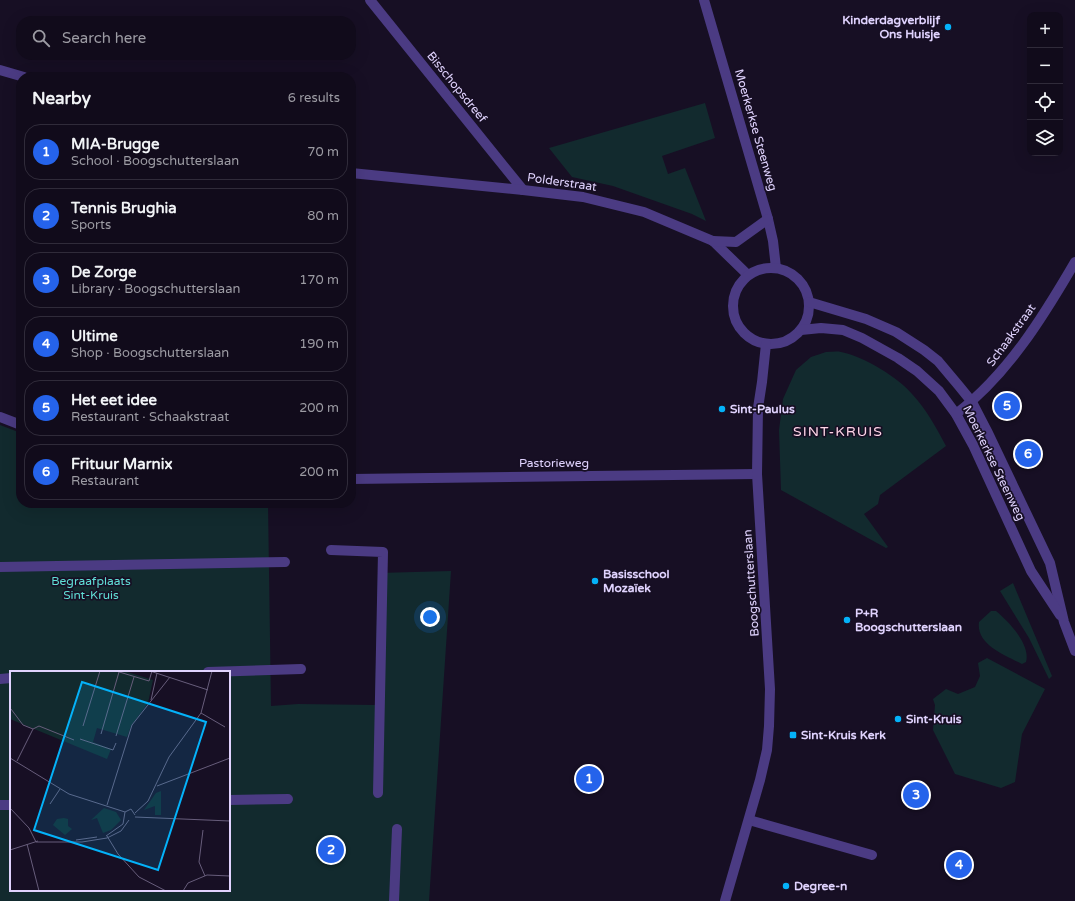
<!DOCTYPE html>
<html lang="en">
<head>
<meta charset="utf-8">
<style>
	body { margin:0; font-family:"Varela Round",sans-serif; background:#1a1424; color:#f1f3f6 }
	.controls { position:absolute; right:12px; top:12px; display:grid; overflow:hidden; border-radius:8px; box-shadow:0 4px 16px #0002 }
	.controls button { width:36px; height:36px; display:grid; place-items:center; padding:0; border:0; border-bottom:1px solid #302b3a; background:#110b1b; color:#f1f3f6; font:20px sans-serif }
	.you { position:absolute; left:430px; top:617px; width:14px; height:14px; margin:-10px; border:3px solid #fff; border-radius:50%; background:#1a73e8; box-shadow:0 0 0 6px #1a73e833 }
	.badge { display:grid; place-items:center; width:26px; height:26px; border-radius:50%; background:#2563eb; color:#fff; font-size:13px; font-weight:700 }
	.pin { position:absolute; translate:-50% -50%; border:2px solid #fff; box-shadow:0 1px 4px #0006 }
	.list { margin:0; padding:0; list-style:none }
	h2 { display:flex; justify-content:space-between; align-items:center; height:52px; margin:0; padding:0 16px; font-size:17px }
	h2 small { font-size:13px; font-weight:400; color:#9c9ba3 }
	.list li { display:grid; grid-template-columns:26px 1fr auto; gap:12px; align-items:center; box-sizing:border-box; height:56px; margin:0 8px 8px; padding:0 8px; border:1px solid #302b3a; border-radius:16px }
	.list b { display:block; font-size:15px; white-space:nowrap }
	.list p { margin:0; font-size:13px; white-space:nowrap; color:#9c9ba3 }
	.list em { font-size:13px; font-style:normal; color:#9c9ba3 }
	.icon { flex:none; width:22px; height:22px; fill:none; stroke:currentColor; stroke-width:2; stroke-linecap:round; stroke-linejoin:round }
	.map { position:relative; flex:none; width:1075px; height:901px; overflow:hidden }
	.search { position:absolute; background:#110b1b; box-shadow:0 4px 16px #0002; left:16px; top:16px; width:340px; height:44px; display:flex; align-items:center; gap:10px; box-sizing:border-box; padding:0 14px; border-radius:16px; color:#9c9ba3; font-size:15px }
	.panel { position:absolute; background:#110b1b; box-shadow:0 4px 16px #0002; left:16px; top:72px; width:340px; height:436px; border-radius:16px }
	.map>svg:first-child { display:block }
</style>
</head>
<body>
<div class="map">
<svg width="1075" height="901" viewBox="0 0 1075 901">
	<rect width="100%" height="100%" fill="#170f24"/>
	<g fill="#122a2e" fill-rule="evenodd">
		<polygon points="705,103 715,138 662,156 668,174 685,168 706,221 692,214 613,186 572,177 549,148"/>
		<path d="M 826,352 C 831,352 837,351 841,352 C 863,356 899,378 912,394 C 926,409 936,427 946,446 L 880,495 L 878,504 L 864,514 L 888,547 L 886,548 L 781,490 L 779,430 L 783,399 L 796,370 L 811,357 Z"/>
		<path d="M 0,425 L 21,433 L 21,503 L 268,503 L 271,706 L 298,704 L 375,705 L 378,573 L 451,571 L 429,901 L 0,901 ZM 11,672 L 229,672 L 229,890 L 11,890 Z"/>
		<polygon points="1013,583 1052,676 1049,679 1029,638 1000,591"/>
		<path d="M 991,611 L 996,611 C 1008,621 1031,644 1026,662 L 1022,664 C 1005,655 976,645 979,622 Z"/>
		<polygon points="987,658 1045,689 1022,734 1015,782 1001,788 955,774 933,730 935,705 933,699 946,689 958,694 975,687 980,676 978,663"/>
	</g>
	<g fill="none" stroke-linecap="round" stroke-linejoin="round">
		<g stroke="#4b3b83" stroke-width="10">
			<polyline points="370,0 523,190"/>
			<polyline points="704,0 768,219 773,241 776,268"/>
			<polyline points="0,70 24,77"/>
			<polyline points="351,173 523,190 583,197 644,212 713,241 748,275"/>
			<polyline points="713,241 736,242 768,219"/>
			<circle cx="771" cy="306" r="38"/>
			<polyline points="809,302 866,319 896,332 924,350 938,361 959,386 972,402 987,431 1050,563 1064,622 1075,651"/>
			<polyline points="801,330 821,328 843,330 862,338 898,358 917,371 939,391 956,414 973,445 1031,571 1060,615"/>
			<path d="M 956,414 C 1008,374 1043,317 1075,262"/>
			<polyline points="0,417 21,425"/>
			<polyline points="351,479 757,474"/>
			<polyline points="331,550 383,552 378,793"/>
			<polyline points="0,567 285,562"/>
			<polyline points="208,672 301,669"/>
			<polyline points="0,679 11,678"/>
			<polyline points="229,800 288,799"/>
			<polyline points="0,805 11,805"/>
			<polyline points="749,820 872,855"/>
			<polyline points="394,901 397,829"/>
			<polyline points="725,901 760,780 767,750 769,726 770,689 757,474 758,408 762,382 766,344"/>
		</g>
	</g>
	<g fill="#04b2f9" stroke="#170f24" stroke-width="1.5">
		<circle cx="948" cy="27" r="4"/>
		<circle cx="722" cy="409" r="4"/>
		<circle cx="595" cy="581" r="4"/>
		<circle cx="847" cy="620" r="4"/>
		<circle cx="898" cy="719" r="4"/>
		<rect x="789" y="731" width="8" height="8" rx="2"/>
		<circle cx="786" cy="886" r="4"/>
	</g>
	<g text-anchor="middle" stroke-width="3.5" stroke-linejoin="round" paint-order="stroke">
		<g font-size="12" font-weight="bold" fill="#e0d3fe" stroke="#170f24" text-anchor="start">
			<text x="940" y="24" text-anchor="end">Kinderdagverblijf<tspan x="940" dy="14">Ons Huisje</tspan></text>
			<text x="730" y="413">Sint-Paulus</text>
			<text x="603" y="578">Basisschool<tspan x="603" dy="14">Mozaïek</tspan></text>
			<text x="855" y="617">P+R<tspan x="855" dy="14">Boogschutterslaan</tspan></text>
			<text x="906" y="723">Sint-Kruis</text>
			<text x="801" y="739">Sint-Kruis Kerk</text>
			<text x="794" y="890">Degree-n</text>
		</g>
		<g font-size="12" fill="#e0d3fe" stroke="#170f24">
			<text transform="translate(457 87) rotate(51)" y="4">Bisschopsdreef</text>
			<text transform="translate(756 130) rotate(74)" y="4">Moerkerkse Steenweg</text>
			<text transform="translate(562 182) rotate(8)" y="4">Polderstraat</text>
			<text transform="translate(1011 335) rotate(-54)" y="4">Schaakstraat</text>
			<text x="554" y="467">Pastorieweg</text>
			<text transform="translate(994 463) rotate(64)" y="4">Moerkerkse Steenweg</text>
			<text transform="translate(751 583) rotate(-94)" y="4">Boogschutterslaan</text>
		</g>
		<g font-size="12" fill="#60ded6" stroke="#170f24">
			<text x="91" y="585">Begraafplaats<tspan x="91" dy="14">Sint-Kruis</tspan></text>
		</g>
		<g font-size="14" letter-spacing="1" fill="#fed5e7" stroke="#170f24">
			<text x="838" y="436">SINT-KRUIS</text>
		</g>
	</g>
	<g transform="translate(10 671)">
		<rect width="220" height="220" fill="#170f24"/>
		<path d="M 0,0 L 114,0 L 143,9 L 138,32 L 121,55 L 117,66 L 87,57 L 83,71 L 101,78 L 97,88 L 0,48 ZM 151,120 L 151,144 L 145,144 L 145,135 L 134,139 L 146,122 ZM 94,137 L 106,141 L 111,149 L 101,159 L 93,162 L 87,147 L 81,149 ZM 54,147 L 58,148 L 58,155 L 62,158 L 55,164 L 43,154 L 47,148 Z" fill="#122a2e"/>
		<path fill="none" stroke="#675d7b" stroke-width="1" d="M 106,0 L 139,10 L 142,0M 140,0 L 198,19M 141,29 L 147,2M 1,38 L 13,54 L 23,58 L 7,90M 191,42 L 215,56M 73,55 L 90,0M 23,58 L 29,55 L 64,69M 91,63 L 109,1M 106,65 L 124,6M 70,68 L 103,79 L 106,72M 0,87 L 59,123 L 115,141M 147,115 L 220,87M 40,133 L 50,118M 97,134 L 122,54 L 160,6M 0,137 L 19,157 L 26,171M 115,141 L 121,138 L 125,144M 125,142 L 138,130 L 159,86 L 191,42 L 202,0M 125,146 L 220,150M 193,159 L 189,191 L 195,205M 96,165 L 113,153 L 115,141M 97,165 L 108,183 L 129,206 L 156,220M 66,169 L 87,166M 26,171 L 72,171 L 97,167 L 111,160 L 119,149M 17,173 L 29,220M 0,179 L 28,170M 173,220 L 178,212 L 197,204 L 220,205"/>
		<path fill="#04b2f9" fill-opacity="0.15" stroke="#04b2f9" stroke-width="2" d="M 72,11 L 196,51 L 148,199 L 24,159 Z"/>
		<rect width="220" height="220" fill="none" stroke="#e0d3fe" stroke-width="2"/>
	</g>
</svg>
<div class="controls">
<button>+</button>
<button>−</button>
<button><svg class="icon" aria-label="locate" viewBox="0 0 24 24"><circle cx="12" cy="12" r="6"/><path d="M12 2v4M12 18v4M2 12h4M18 12h4"/></svg></button>
<button><svg class="icon" aria-label="layers" viewBox="0 0 24 24"><path d="M12 4l9 5-9 5-9-5zM3 14l9 5 9-5"/></svg></button>
</div>
<div class="you"></div>
<div class="pin badge" style="left:589px;top:779px">1</div>
<div class="pin badge" style="left:331px;top:850px">2</div>
<div class="pin badge" style="left:916px;top:795px">3</div>
<div class="pin badge" style="left:959px;top:865px">4</div>
<div class="pin badge" style="left:1007px;top:406px">5</div>
<div class="pin badge" style="left:1028px;top:454px">6</div>
<div class="search"><svg class="icon" aria-label="search" viewBox="0 0 24 24"><circle cx="10" cy="10" r="6"/><path d="M15 15l6 6"/></svg>Search here</div>
<section class="panel">
<h2>Nearby<small>6 results</small></h2>
<ul class="list">
<li><span class="badge">1</span><div><b>MIA-Brugge</b><p>School · Boogschutterslaan</p></div><em>70 m</em></li>
<li><span class="badge">2</span><div><b>Tennis Brughia</b><p>Sports</p></div><em>80 m</em></li>
<li><span class="badge">3</span><div><b>De Zorge</b><p>Library · Boogschutterslaan</p></div><em>170 m</em></li>
<li><span class="badge">4</span><div><b>Ultime</b><p>Shop · Boogschutterslaan</p></div><em>190 m</em></li>
<li><span class="badge">5</span><div><b>Het eet idee</b><p>Restaurant · Schaakstraat</p></div><em>200 m</em></li>
<li><span class="badge">6</span><div><b>Frituur Marnix</b><p>Restaurant</p></div><em>200 m</em></li>
</ul>
</section>
</div>
</body>
</html>
